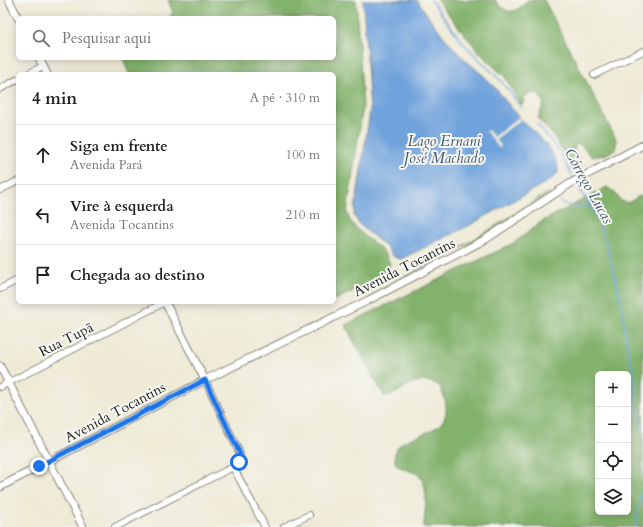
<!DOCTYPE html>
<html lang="pt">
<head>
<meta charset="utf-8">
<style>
	body { margin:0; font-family:Cardo,serif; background:#f2f2f2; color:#202124 }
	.controls { position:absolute; right:12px; bottom:12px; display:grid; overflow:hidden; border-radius:6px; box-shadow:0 2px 10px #0003 }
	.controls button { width:36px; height:36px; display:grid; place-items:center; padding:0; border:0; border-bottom:1px solid #e0e0e0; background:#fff; color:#202124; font:20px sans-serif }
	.stop { position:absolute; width:12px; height:12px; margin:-9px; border:3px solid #1a73e8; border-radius:50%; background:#fff }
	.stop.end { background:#1a73e8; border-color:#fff; box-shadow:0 1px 4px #0008 }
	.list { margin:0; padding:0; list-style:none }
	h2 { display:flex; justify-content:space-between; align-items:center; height:52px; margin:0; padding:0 16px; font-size:17px }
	h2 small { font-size:13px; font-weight:400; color:#757577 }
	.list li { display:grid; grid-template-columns:26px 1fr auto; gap:12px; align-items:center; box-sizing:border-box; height:60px; padding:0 16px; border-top:1px solid #e0e0e0 }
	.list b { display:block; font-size:15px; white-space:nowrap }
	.list p { margin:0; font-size:13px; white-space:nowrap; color:#757577 }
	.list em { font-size:13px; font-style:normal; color:#757577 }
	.icon { flex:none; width:22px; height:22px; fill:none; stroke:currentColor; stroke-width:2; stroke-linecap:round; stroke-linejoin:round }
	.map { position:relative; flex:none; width:643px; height:527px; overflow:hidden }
	.search { position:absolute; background:#fff; box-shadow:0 2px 10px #0003; left:16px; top:16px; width:320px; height:44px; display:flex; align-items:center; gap:10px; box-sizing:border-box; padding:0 14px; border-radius:6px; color:#757577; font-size:15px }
	.panel { position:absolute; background:#fff; box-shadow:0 2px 10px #0003; left:16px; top:72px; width:320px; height:232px; border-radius:6px }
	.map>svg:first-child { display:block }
</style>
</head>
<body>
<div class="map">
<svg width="643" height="527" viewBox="0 0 643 527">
	<rect width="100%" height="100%" fill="#f6f6f2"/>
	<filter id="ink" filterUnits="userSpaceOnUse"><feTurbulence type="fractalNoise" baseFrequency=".025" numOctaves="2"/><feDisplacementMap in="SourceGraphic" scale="8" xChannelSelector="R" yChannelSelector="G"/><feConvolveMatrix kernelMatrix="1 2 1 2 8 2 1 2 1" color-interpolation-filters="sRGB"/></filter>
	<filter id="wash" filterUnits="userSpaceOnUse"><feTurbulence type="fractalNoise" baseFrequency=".012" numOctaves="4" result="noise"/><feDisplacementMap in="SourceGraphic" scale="16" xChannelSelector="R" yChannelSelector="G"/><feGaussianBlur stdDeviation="0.9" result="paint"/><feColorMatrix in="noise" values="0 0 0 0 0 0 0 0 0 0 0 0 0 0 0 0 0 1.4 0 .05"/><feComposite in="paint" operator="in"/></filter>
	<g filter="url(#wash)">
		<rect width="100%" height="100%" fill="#eeead5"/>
		<polygon fill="#a4cf7c" stroke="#60764c" points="551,193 476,240 379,291 475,239 544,195"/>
		<g fill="#83b26c" stroke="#506744" fill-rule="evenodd">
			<path d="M 168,0 L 356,0 L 363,106 L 347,212 C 352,236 385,242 390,265 C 387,273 344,297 334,300 L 334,74 L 129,74 L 123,58 L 334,58 L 334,18 L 169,18 L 173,12 Z"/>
			<path d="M 437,0 L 495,0 C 508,16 515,14 528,0 L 544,0 L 617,141 L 615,149 L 605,155 L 592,157 L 581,145 L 576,144 L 574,148 L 581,167 L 579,171 L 575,171 L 552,134 L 538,119 L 544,103 L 539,94 L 533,93 L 524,96 L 523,104 L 521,105 L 505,77 L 479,52 Z"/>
			<path d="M 607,187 L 615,193 L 621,201 L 628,203 L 639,196 L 643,197 L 643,527 L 424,527 C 424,512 431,484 417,474 C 412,471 402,469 396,465 C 395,461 394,454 396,450 C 405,429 467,440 439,385 C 407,372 408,394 384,396 L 345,325 L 514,243 L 541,222 ZM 598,374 L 628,374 L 628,512 L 598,512 Z"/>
		</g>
		<path fill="#6fa2db" stroke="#465f7c" d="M 363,0 L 417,0 C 428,16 439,32 452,46 C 462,58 474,67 485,77 C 499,90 508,106 521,119 C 534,133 559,151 558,173 L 550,180 L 470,225 L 401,259 L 394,257 L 385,246 L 361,226 L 354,216 L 370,111 Z"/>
		<polygon fill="#eeead5" points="519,117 521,119 496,139 501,146 499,148 486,131 488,130 494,137"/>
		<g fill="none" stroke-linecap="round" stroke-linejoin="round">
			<g stroke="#6fa2db" stroke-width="1.5">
				<polyline points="431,0 463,43 500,80 522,108"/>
				<polyline points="537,124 560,152 573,178"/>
				<polyline points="576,183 597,218 606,243 621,300 627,345 634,374 637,408 643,429"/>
				<path d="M 560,202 C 570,207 578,207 589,205"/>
				<polyline points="635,527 643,486"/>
			</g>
		</g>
	</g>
	<g filter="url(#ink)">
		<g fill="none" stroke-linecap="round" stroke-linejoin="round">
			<g stroke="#858378" stroke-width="8">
				<g id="minor">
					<polyline points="28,74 43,66"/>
					<polyline points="594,75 643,51"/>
					<polyline points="0,89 18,79"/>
					<polyline points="0,190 18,181"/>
					<polyline points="0,289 18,280"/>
					<polyline points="0,387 165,302"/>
					<polyline points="233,467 265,527"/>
					<polyline points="115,527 233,467 239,462 240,454 205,380"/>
					<polyline points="284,527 309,515"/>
				</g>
			</g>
			<g stroke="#858378" stroke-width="9">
				<g id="tertiary">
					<polyline points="9,0 18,18"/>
					<polyline points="39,58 47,74"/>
					<polyline points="165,302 205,380"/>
					<polyline points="0,366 83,527"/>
					<polyline points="0,487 205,380 367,301 486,239 571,183 643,145"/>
				</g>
			</g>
			<use href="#minor" stroke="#fff" stroke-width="6"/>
			<use href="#tertiary" stroke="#fff" stroke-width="7"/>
		</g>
	</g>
	<g fill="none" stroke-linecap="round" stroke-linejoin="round" filter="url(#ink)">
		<polyline stroke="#1a73e8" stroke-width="5" points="39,466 205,380 240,454 239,462"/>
	</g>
	<g text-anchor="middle" stroke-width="4" stroke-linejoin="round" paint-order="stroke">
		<g font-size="14" fill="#1c1c1c" stroke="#f6f6f2">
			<text transform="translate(404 267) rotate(-27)" y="5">Avenida Tocantins</text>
			<text transform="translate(66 339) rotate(-27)" y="5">Rua Tupã</text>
			<text transform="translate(115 412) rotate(-28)" y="5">Avenida Tocantins</text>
		</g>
		<g font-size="15" font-style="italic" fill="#415872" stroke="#f6f6f2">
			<text x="444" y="146">Lago Ernani<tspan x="444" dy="17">José Machado</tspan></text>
			<text transform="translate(589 186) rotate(61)" y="5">Córrego Lucas</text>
		</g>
	</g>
</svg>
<div class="controls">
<button>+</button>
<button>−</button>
<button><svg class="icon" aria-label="locate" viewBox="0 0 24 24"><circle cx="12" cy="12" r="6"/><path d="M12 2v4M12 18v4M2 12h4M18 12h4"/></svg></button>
<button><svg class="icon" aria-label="layers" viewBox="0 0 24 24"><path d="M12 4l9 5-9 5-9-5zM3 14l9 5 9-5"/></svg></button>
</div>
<div class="stop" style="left:239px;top:462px"></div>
<div class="stop end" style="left:39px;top:466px"></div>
<div class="search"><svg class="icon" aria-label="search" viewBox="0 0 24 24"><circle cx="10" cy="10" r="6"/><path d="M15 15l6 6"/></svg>Pesquisar aqui</div>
<section class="panel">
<h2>4 min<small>A pé · 310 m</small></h2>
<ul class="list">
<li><svg class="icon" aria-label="ahead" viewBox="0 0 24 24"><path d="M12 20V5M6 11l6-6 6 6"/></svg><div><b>Siga em frente</b><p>Avenida Pará</p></div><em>100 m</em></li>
<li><svg class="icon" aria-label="left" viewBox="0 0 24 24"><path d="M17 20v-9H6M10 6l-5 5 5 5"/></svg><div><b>Vire à esquerda</b><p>Avenida Tocantins</p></div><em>210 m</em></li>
<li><svg class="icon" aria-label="arrive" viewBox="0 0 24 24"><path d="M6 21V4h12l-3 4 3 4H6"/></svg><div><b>Chegada ao destino</b></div></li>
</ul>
</section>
</div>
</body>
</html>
